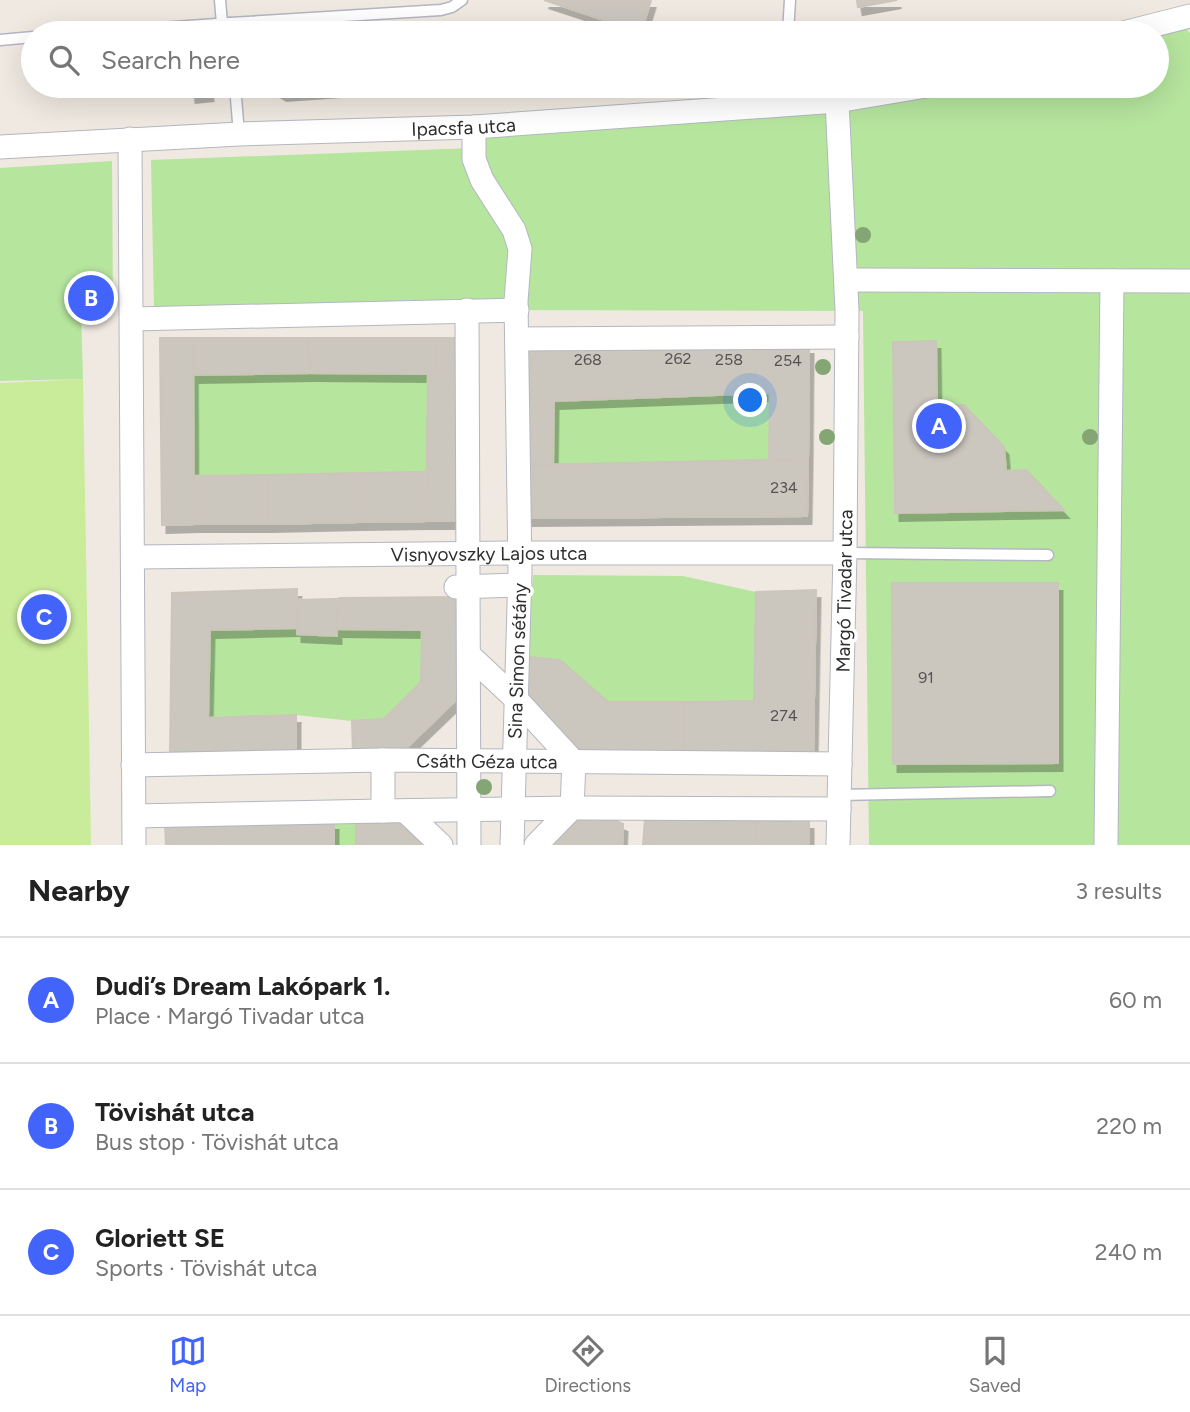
<!DOCTYPE html>
<html lang="en">
<head>
<meta charset="utf-8">
<style>
	body { margin:0; font-family:Figtree,sans-serif; background:#f2f2f2; color:#222 }
	.you { position:absolute; left:751px; top:401px; width:24px; height:24px; margin:-18px; border:5px solid #fff; border-radius:50%; background:#1a73e8; box-shadow:0 0 0 10px #1a73e833 }
	.badge { display:grid; place-items:center; width:46px; height:46px; border-radius:50%; background:#4264fb; color:#fff; font-size:23px; font-weight:700 }
	.pin { position:absolute; translate:-50% -50%; border:4px solid #fff; box-shadow:0 2px 7px #0006 }
	.list { margin:0; padding:0; list-style:none }
	h2 { display:flex; justify-content:space-between; align-items:center; height:91px; margin:0; padding:0 28px; font-size:30px }
	h2 small { font-size:23px; font-weight:400; color:#767676 }
	.list li { display:grid; grid-template-columns:46px 1fr auto; gap:21px; align-items:center; box-sizing:border-box; height:126px; padding:0 28px; border-top:2px solid #e0e0e0 }
	.list b { display:block; font-size:26px; white-space:nowrap }
	.list p { margin:0; font-size:23px; white-space:nowrap; color:#767676 }
	.list em { font-size:23px; font-style:normal; color:#767676 }
	.icon { flex:none; width:38px; height:38px; fill:none; stroke:currentColor; stroke-width:2; stroke-linecap:round; stroke-linejoin:round }
	.map { position:relative; flex:none; width:1190px; height:845px; overflow:hidden }
	.search { position:absolute; background:#fff; box-shadow:0 7px 28px #0002; left:21px; right:21px; top:21px; height:77px; display:flex; align-items:center; gap:18px; box-sizing:border-box; padding:0 24px; border-radius:38px; color:#767676; font-size:26px }
	.sheet { height:469px; background:#fff }
	nav { display:flex; justify-content:space-around; align-items:center; box-sizing:border-box; height:98px; border-top:2px solid #e0e0e0; background:#fff; font-size:19px; color:#767676 }
	nav a { display:grid; justify-items:center; gap:4px }
	nav .on { color:#4264fb }
	.map>svg:first-child { display:block }
</style>
</head>
<body>
<div class="map">
<svg width="1190" height="845" viewBox="0 0 1190 845">
	<defs>
		<filter id="shadow"><feDropShadow dx="4.5" dy="8" stdDeviation="0" flood-color="#0004"/></filter>
	</defs>
	<rect width="100%" height="100%" fill="#efe9e1"/>
	<g fill="#b6e59e">
		<polygon points="1177,19 1190,33 1190,845 869,845 863,311 467,310 432,300 154,308 151,160 474,148 474,127 926,86 1157,86 1157,33"/>
		<polygon points="112,161 113,309 81,310 83,379 0,381 0,168"/>
		<polygon points="310,373 428,374 427,472 194,476 193,375"/>
		<polygon points="770,393 769,460 553,464 554,401"/>
		<polygon points="533,575 683,576 756,592 754,701 608,702 527,657"/>
		<polygon points="296,628 297,634 337,636 337,629 422,630 421,682 384,719 352,721 296,715 208,718 210,630"/>
		<rect x="334" y="822" width="22" height="23"/>
	</g>
	<polygon fill="#c9ec9a" points="83,379 91,845 0,845 0,383"/>
	<g fill="#cbc7bf" stroke="#cbc5ba" stroke-width="2" filter="url(#shadow)">
		<polygon points="544,0 651,0 641,32"/>
		<polygon points="857,0 897,0 858,7"/>
		<polygon points="409,22 423,28 425,33 280,33"/>
		<polygon points="190,86 208,86 209,93 191,95"/>
		<polygon points="270,86 380,86 282,93"/>
		<polygon points="160,338 193,338 194,524 162,525"/>
		<polygon points="193,338 309,338 310,373 193,375"/>
		<polygon points="309,338 436,338 436,371 428,374 310,373"/>
		<polygon points="436,338 456,338 455,521 426,521 428,374 436,371"/>
		<polygon points="936,341 937,406 964,405 1004,447 1006,471 1026,470 1064,510 895,513 893,342"/>
		<polygon points="809,346 808,459 769,460 770,393 554,401 553,464 527,465 524,349"/>
		<polygon points="808,459 807,516 527,518 527,465"/>
		<polygon points="427,472 426,521 357,522 357,473"/>
		<polygon points="357,473 357,522 269,524 268,475"/>
		<polygon points="268,475 269,524 194,524 194,476"/>
		<polygon points="892,583 1058,583 1058,763 893,764"/>
		<polygon points="297,589 296,628 210,630 208,718 296,715 296,754 170,757 172,593"/>
		<polygon points="816,590 813,753 683,754 685,702 754,701 756,592"/>
		<polygon points="461,597 460,696 403,751 353,755 352,721 384,719 421,682 422,630 337,629 336,599 341,598"/>
		<polygon points="336,599 337,636 297,634 297,600"/>
		<polygon points="527,657 560,660 608,702 685,702 683,754 579,753 527,694"/>
		<polygon points="609,818 623,824 622,845 552,845 577,820"/>
		<polygon points="645,819 757,821 756,845 643,845"/>
		<polygon points="757,821 809,821 809,845 756,845"/>
		<polygon points="334,822 334,845 221,845 221,823"/>
		<polygon points="356,822 399,823 423,845 356,845"/>
		<polygon points="221,823 221,845 166,845 165,825"/>
	</g>
	<g fill="none" stroke-linecap="round" stroke-linejoin="round">
		<g stroke="#b4b7c1" stroke-width="13">
			<g id="lane">
				<polyline points="220,0 222,24"/>
				<polyline points="230,23 441,10 452,7 462,0"/>
				<polyline points="90,33 230,23 231,33"/>
				<polyline points="788,33 790,0"/>
				<polyline points="0,40 33,37"/>
				<polyline points="235,86 239,134"/>
				<polyline points="789,86 789,104"/>
				<polyline points="845,553 1048,555"/>
				<polyline points="839,795 1050,791"/>
			</g>
		</g>
		<g stroke="#b4b7c1" stroke-width="25">
			<g id="street">
				<polyline points="1123,33 1190,16"/>
				<polyline points="837,101 847,310 845,553 838,845"/>
				<polyline points="474,127 474,159 482,180 514,230 520,249 516,301 520,571 512,845"/>
				<polyline points="130,139 134,845"/>
				<path id="s1" d="M 0,147 L 239,134 L 474,127 L 837,101 L 926,86"/>
				<polyline points="847,280 1190,281"/>
				<polyline points="467,310 469,845"/>
				<polyline points="133,319 517,310"/>
				<polyline points="517,339 847,337"/>
				<path id="s2" d="M 134,557 L 520,553 L 845,553"/>
				<polyline points="456,587 520,585"/>
				<polyline points="469,655 516,699 574,762 572,808 536,845"/>
				<path id="s3" d="M 133,765 L 383,760 L 840,764"/>
				<polyline points="383,811 572,808 839,809"/>
				<polyline points="405,811 441,845"/>
				<polyline points="134,816 383,811 383,760"/>
				<polyline points="1106,845 1112,281"/>
			</g>
		</g>
		<use href="#lane" stroke="#fff" stroke-width="10"/>
		<use href="#street" stroke="#fff" stroke-width="23"/>
	</g>
	<g fill="#84a574">
		<circle cx="863" cy="235" r="8"/>
		<circle cx="823" cy="367" r="8"/>
		<circle cx="827" cy="437" r="8"/>
		<circle cx="1090" cy="437" r="8"/>
		<circle cx="484" cy="787" r="8"/>
	</g>
	<g text-anchor="middle" stroke-width="7" stroke-linejoin="round" paint-order="stroke">
		<g font-size="16" fill="#555452">
			<text x="678" y="364">262</text>
			<text x="588" y="365">268</text>
			<text x="729" y="365">258</text>
			<text x="788" y="366">254</text>
			<text x="784" y="493">234</text>
			<text x="926" y="683">91</text>
			<text x="784" y="721">274</text>
		</g>
		<g font-size="19" fill="#2e2e2e" stroke="#fff">
			<text dy="7" stroke="none"><textPath href="#s1" startOffset="464">Ipacsfa utca</textPath></text>
			<text dy="7" stroke="none"><textPath href="#s2" startOffset="355">Visnyovszky Lajos utca</textPath></text>
			<text transform="translate(844 591) rotate(-89)" y="7">Margó Tivadar utca</text>
			<text transform="translate(517 661) rotate(-88)" y="7">Sina Simon sétány</text>
			<text dy="7" stroke="none"><textPath href="#s3" startOffset="354">Csáth Géza utca</textPath></text>
		</g>
	</g>
</svg>
<div class="you"></div>
<div class="pin badge" style="left:939px;top:426px">A</div>
<div class="pin badge" style="left:91px;top:298px">B</div>
<div class="pin badge" style="left:44px;top:617px">C</div>
<div class="search"><svg class="icon" aria-label="search" viewBox="0 0 24 24"><circle cx="10" cy="10" r="6"/><path d="M15 15l6 6"/></svg>Search here</div>
</div>
<section class="sheet">
<h2>Nearby<small>3 results</small></h2>
<ul class="list">
<li><span class="badge">A</span><div><b>Dudi’s Dream Lakópark 1.</b><p>Place · Margó Tivadar utca</p></div><em>60 m</em></li>
<li><span class="badge">B</span><div><b>Tövishát utca</b><p>Bus stop · Tövishát utca</p></div><em>220 m</em></li>
<li><span class="badge">C</span><div><b>Gloriett SE</b><p>Sports · Tövishát utca</p></div><em>240 m</em></li>
</ul>
</section>
<nav>
<a class="on"><svg class="icon" aria-label="map" viewBox="0 0 24 24"><path d="M3 6l6-2 6 2 6-2v14l-6 2-6-2-6 2zM9 4v14M15 6v14"/></svg>Map</a>
<a><svg class="icon" aria-label="directions" viewBox="0 0 24 24"><path d="M12 3l9 9-9 9-9-9zM9 14v-3h6M13 9l2 2-2 2"/></svg>Directions</a>
<a><svg class="icon" aria-label="saved" viewBox="0 0 24 24"><path d="M7 4h10v16l-5-4-5 4z"/></svg>Saved</a>
</nav>
</body>
</html>
